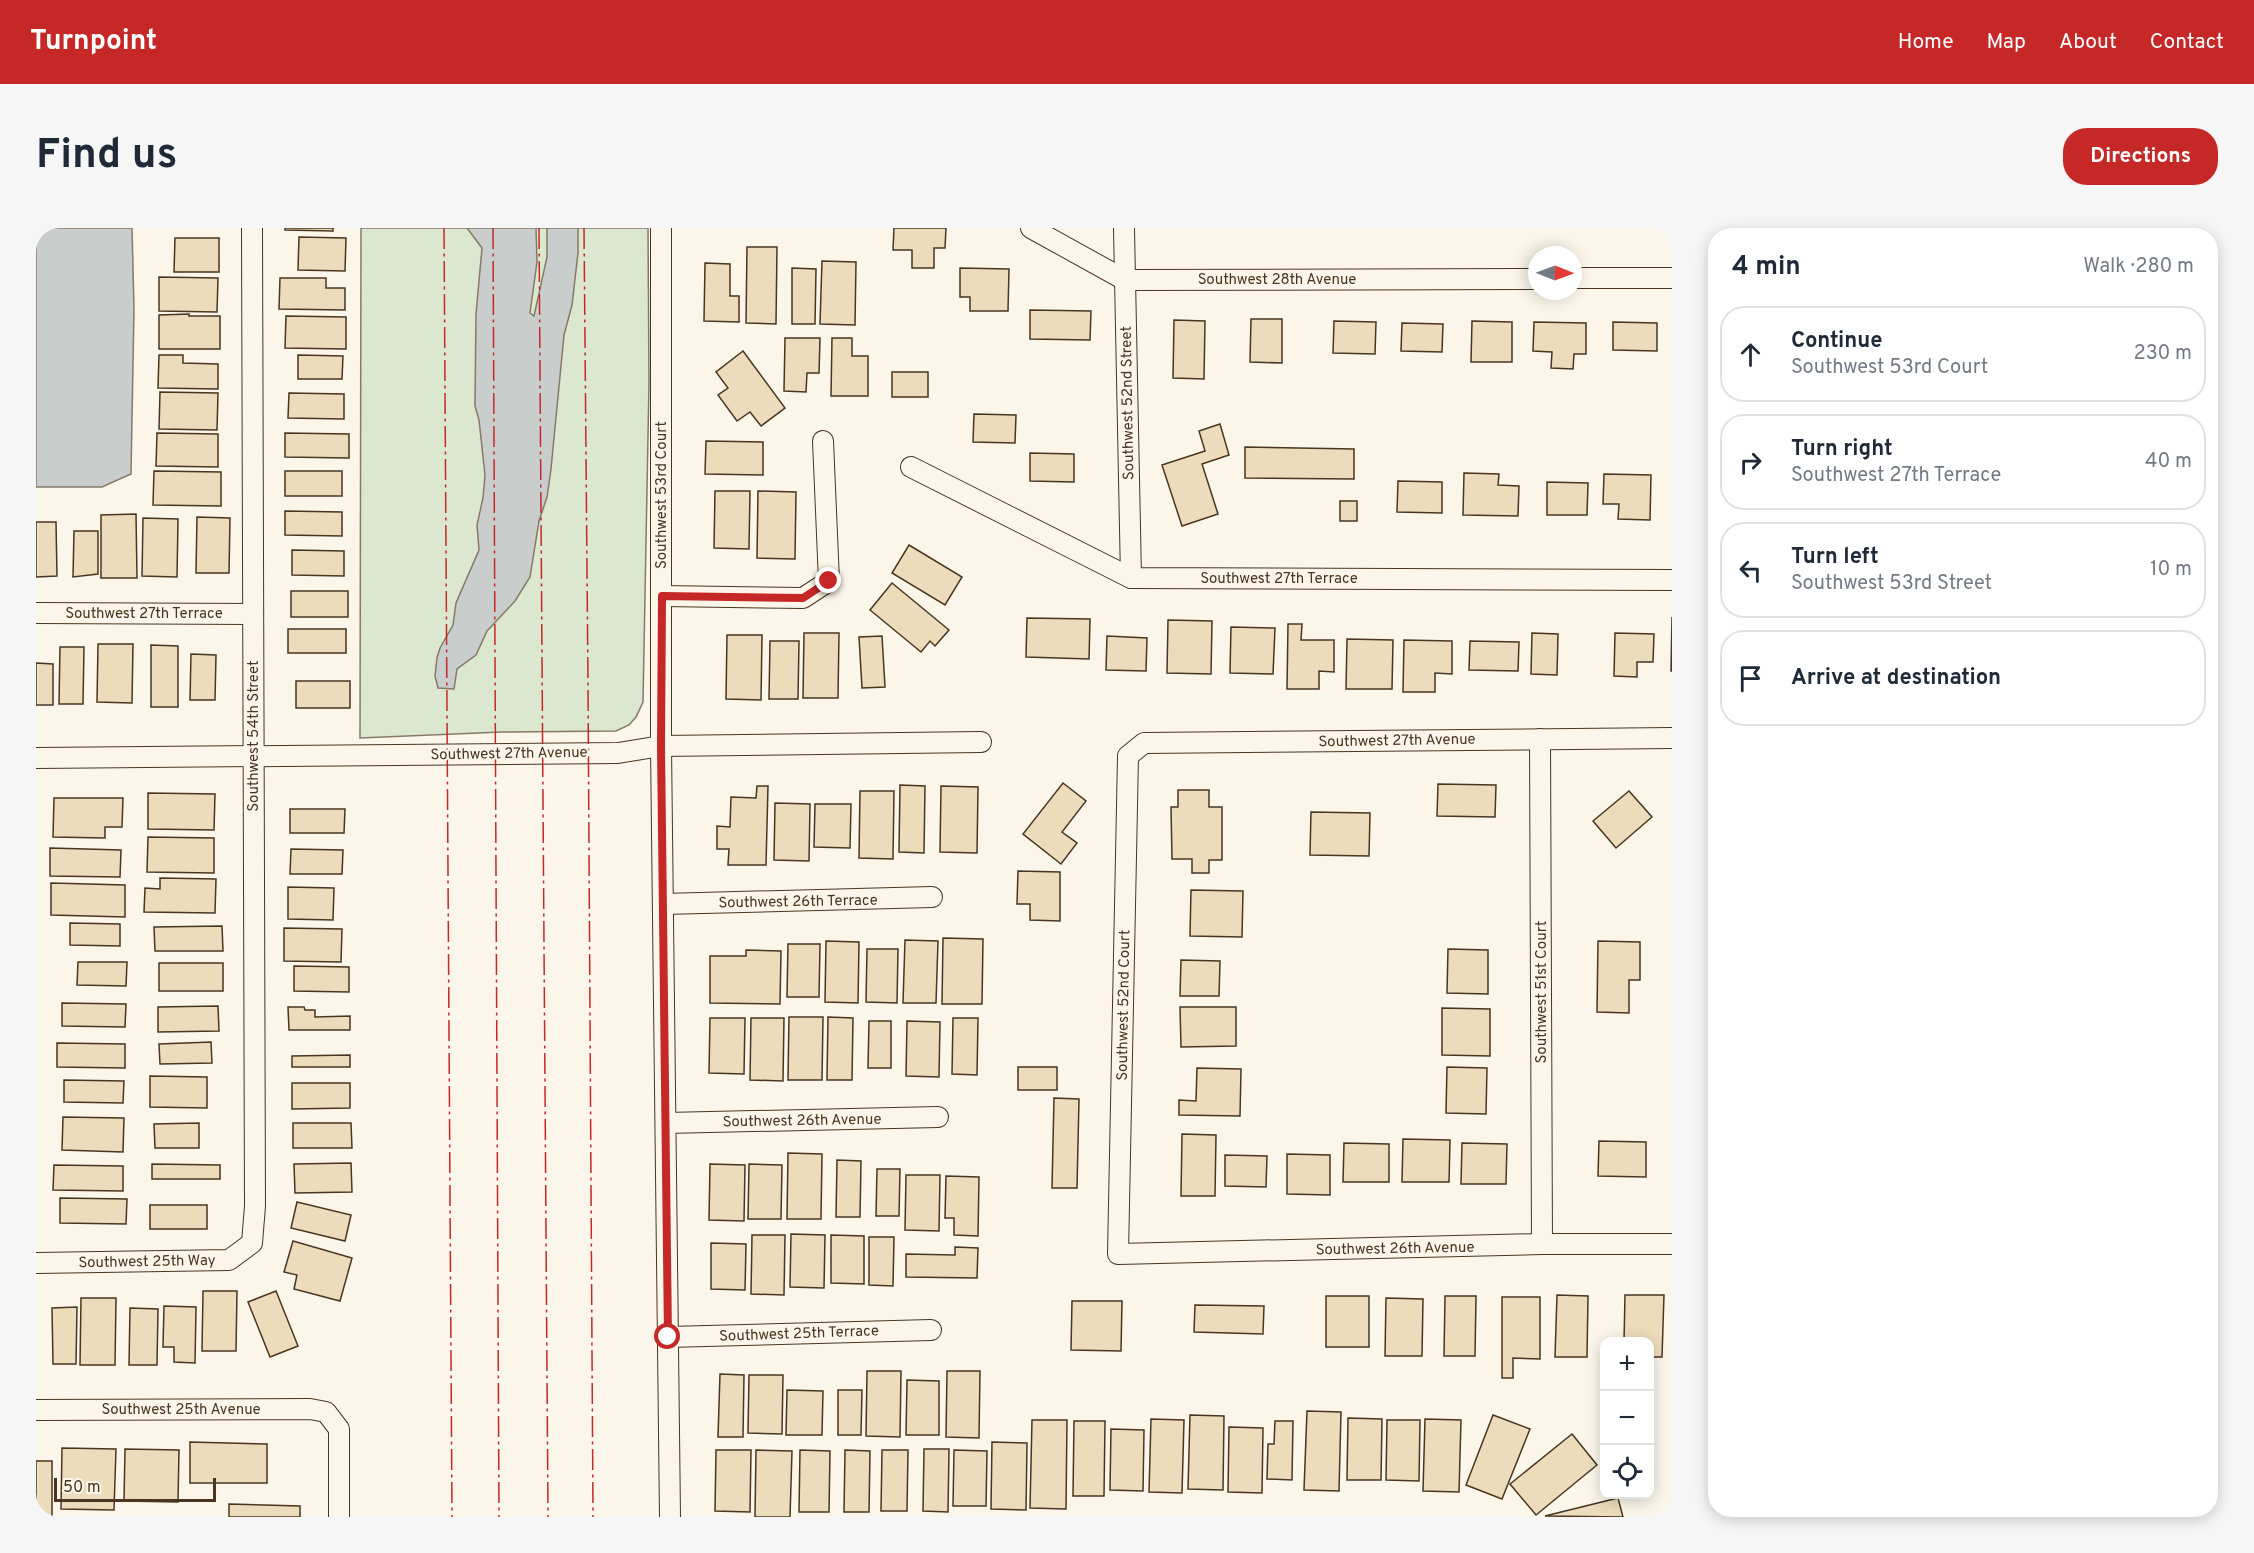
<!DOCTYPE html>
<html lang="en">
<head>
<meta charset="utf-8">
<style>
	body { margin:0; font-family:Overpass,sans-serif; background:#f6f6f7; color:#1f2937 }
	.controls { position:absolute; right:18px; bottom:18px; display:grid; overflow:hidden; border-radius:12px; box-shadow:0 3px 15px #0003 }
	.controls button { width:54px; height:54px; display:grid; place-items:center; padding:0; border:0; border-bottom:2px solid #e0e1e3; background:#fff; color:#1f2937; font:30px sans-serif }
	.compass { position:absolute; left:1492px; top:18px; width:54px; height:54px; border-radius:50%; background:#fff; box-shadow:0 3px 15px #0003; rotate:91deg }
	.scale { position:absolute; left:18px; bottom:15px; width:162px; box-sizing:border-box; padding-left:6px; border:3px solid #4a3520; border-top:0; font-size:16px; line-height:21px; white-space:nowrap; color:#4a3520; -webkit-text-stroke:4px #fbf6e9; paint-order:stroke }
	.stop { position:absolute; width:18px; height:18px; margin:-14px; border:4px solid #c62828; border-radius:50%; background:#fff }
	.stop.end { background:#c62828; border-color:#fff; box-shadow:0 2px 6px #0008 }
	.list { margin:0; padding:0; list-style:none }
	h2 { display:flex; justify-content:space-between; align-items:center; height:78px; margin:0; padding:0 24px; font-size:26px }
	h2 small { font-size:20px; font-weight:400; color:#747a83 }
	.list li { display:grid; grid-template-columns:39px 1fr auto; gap:18px; align-items:center; box-sizing:border-box; height:96px; margin:0 12px 12px; padding:0 12px; border:2px solid #e0e1e3; border-radius:24px }
	.list b { display:block; font-size:22px; white-space:nowrap }
	.list p { margin:0; font-size:20px; white-space:nowrap; color:#747a83 }
	.list em { font-size:20px; font-style:normal; color:#747a83 }
	.icon { flex:none; width:33px; height:33px; fill:none; stroke:currentColor; stroke-width:2; stroke-linecap:round; stroke-linejoin:round }
	.map { position:relative; flex:none; width:1636px; height:1289px; overflow:hidden; border-radius:24px }
	header { display:flex; align-items:center; gap:36px; box-sizing:border-box; height:84px; padding:0 30px; background:#c62828; color:#fff }
	header strong { font-size:28px }
	nav { display:flex; gap:33px; margin-inline-start:auto; font-size:21px }
	.intro { display:flex; align-items:center; justify-content:space-between; box-sizing:border-box; height:144px; padding:0 36px }
	h1 { margin:0; font-size:42px }
	.button { padding:15px 27px; border-radius:24px; background:#c62828; color:#fff; font-size:21px; font-weight:700 }
	main { display:flex; gap:36px; padding:0 36px }
	aside { flex:1; background:#fff; border-radius:24px; box-shadow:0 3px 15px #0003 }
	.map>svg:first-child { display:block }
</style>
</head>
<body>
<header>
<strong>Turnpoint</strong>
<nav><a>Home</a><a>Map</a><a>About</a><a>Contact</a></nav>
</header>
<div class="intro"><h1>Find us</h1><a class="button">Directions</a></div>
<main>
<div class="map">
<svg width="1636" height="1289" viewBox="0 0 1636 1289">
	<rect width="100%" height="100%" fill="#fbf6e9"/>
	<polygon fill="#dce7d0" stroke="#887966" stroke-width="1.5" points="325,0 612,0 613,155 607,474 600,489 593,497 580,503 466,504 324,510"/>
	<g fill="#c9cecd" stroke="#887966" stroke-width="1.5">
		<polygon points="0,0 96,0 98,80 95,246 66,259 0,259"/>
		<polygon points="431,0 500,0 501,34 494,85 498,88 511,29 511,0 542,0 542,25 536,77 528,107 515,241 511,269 503,293 494,349 479,373 451,403 440,427 421,441 418,461 402,460 399,448 401,430 404,420 417,397 420,375 443,322 441,297 447,270 449,247 443,192 439,178 440,86 446,20"/>
	</g>
	<g fill="#ecdcbc" stroke="#4a3520" stroke-width="1.5">
		<polygon points="249,0 297,0 297,3 249,2"/>
		<polygon points="858,0 910,0 909,20 898,20 898,40 876,40 876,22 857,22"/>
		<polygon points="263,9 310,10 309,43 262,42"/>
		<polygon points="139,10 183,10 183,44 138,44"/>
		<polygon points="711,19 741,19 740,96 710,95"/>
		<polygon points="786,33 820,34 819,97 784,96"/>
		<polygon points="669,35 694,36 694,68 703,68 703,94 668,93"/>
		<polygon points="756,40 780,41 779,96 756,96"/>
		<polygon points="924,40 973,41 972,83 934,83 934,69 924,69"/>
		<polygon points="123,49 182,50 181,84 123,83"/>
		<polygon points="244,50 290,50 290,60 309,60 309,82 243,81"/>
		<polygon points="994,82 1055,83 1054,112 994,111"/>
		<polygon points="153,86 153,88 184,88 184,121 123,121 123,87"/>
		<polygon points="250,88 310,89 310,121 249,120"/>
		<polygon points="1215,91 1246,91 1246,135 1214,134"/>
		<polygon points="1138,92 1169,93 1168,151 1137,150"/>
		<polygon points="1298,93 1340,94 1339,126 1297,125"/>
		<polygon points="1436,93 1476,94 1476,134 1435,134"/>
		<polygon points="1498,94 1550,95 1550,126 1538,126 1537,141 1515,140 1516,124 1497,123"/>
		<polygon points="1577,94 1621,95 1621,123 1577,122"/>
		<polygon points="1366,95 1407,96 1406,124 1365,123"/>
		<polygon points="749,110 784,110 783,145 771,145 770,164 748,163"/>
		<polygon points="796,110 816,110 816,128 832,128 832,168 795,168"/>
		<polygon points="707,123 749,180 725,198 714,184 701,193 682,167 692,160 680,144"/>
		<polygon points="123,127 147,127 147,135 182,136 182,161 122,160"/>
		<polygon points="262,127 307,128 306,151 262,151"/>
		<rect x="856" y="144" width="36" height="25"/>
		<polygon points="124,164 182,165 181,202 123,201"/>
		<polygon points="253,165 308,166 308,191 252,190"/>
		<polygon points="938,186 980,187 979,215 937,214"/>
		<polygon points="1184,196 1193,227 1166,236 1182,286 1146,298 1126,237 1169,223 1163,203"/>
		<polygon points="121,205 182,206 182,239 120,238"/>
		<polygon points="249,205 313,206 313,230 249,229"/>
		<polygon points="670,213 727,214 727,247 669,246"/>
		<polygon points="1209,219 1318,221 1318,251 1209,250"/>
		<polygon points="994,225 1038,226 1038,254 994,253"/>
		<polygon points="118,243 185,244 185,278 117,277"/>
		<rect x="249" y="243" width="57" height="25"/>
		<polygon points="1428,245 1463,246 1462,257 1483,258 1482,288 1427,287"/>
		<polygon points="1568,246 1615,247 1614,292 1582,291 1583,276 1567,276"/>
		<polygon points="1362,253 1406,254 1406,285 1361,284"/>
		<polygon points="1511,254 1552,255 1551,287 1511,287"/>
		<polygon points="679,263 714,263 713,321 678,320"/>
		<polygon points="722,263 760,264 759,331 721,330"/>
		<rect x="1304" y="273" width="17" height="20"/>
		<polygon points="249,283 306,284 306,308 249,307"/>
		<polygon points="100,286 101,350 65,350 65,287"/>
		<polygon points="161,289 194,290 193,345 160,345"/>
		<polygon points="107,290 142,291 141,349 106,348"/>
		<polygon points="0,294 20,294 21,348 0,349"/>
		<polygon points="38,303 62,303 62,346 37,349"/>
		<polygon points="873,317 926,349 909,377 856,345"/>
		<polygon points="256,322 308,323 308,348 256,347"/>
		<polygon points="856,355 913,402 899,418 894,413 885,424 834,382"/>
		<rect x="255" y="363" width="57" height="26"/>
		<polygon points="1636,389 1636,443 1635,443"/>
		<polygon points="991,390 1054,391 1053,431 990,429"/>
		<polygon points="1132,392 1176,393 1175,446 1131,445"/>
		<polygon points="1252,396 1266,396 1265,412 1298,412 1298,444 1283,443 1283,461 1251,461"/>
		<polygon points="1195,399 1239,400 1237,446 1194,445"/>
		<rect x="252" y="401" width="58" height="24"/>
		<polygon points="768,405 803,405 802,470 767,470"/>
		<polygon points="1496,405 1522,406 1521,447 1495,446"/>
		<polygon points="1579,405 1618,406 1617,434 1601,434 1601,449 1578,448"/>
		<polygon points="691,407 726,407 725,472 690,471"/>
		<polygon points="846,408 849,459 826,460 823,409"/>
		<polygon points="1071,408 1111,410 1110,443 1070,442"/>
		<polygon points="1311,411 1357,412 1356,461 1310,461"/>
		<polygon points="1368,412 1416,413 1416,446 1399,445 1399,464 1367,464"/>
		<polygon points="734,413 763,413 762,471 733,471"/>
		<polygon points="1434,413 1483,414 1482,443 1433,442"/>
		<polygon points="62,416 97,416 96,475 61,474"/>
		<polygon points="115,417 142,418 142,479 115,479"/>
		<polygon points="24,419 48,419 47,476 23,476"/>
		<polygon points="155,426 180,427 179,472 154,472"/>
		<polygon points="0,435 17,436 17,477 0,477"/>
		<rect x="260" y="453" width="54" height="27"/>
		<polygon points="1027,555 1050,573 1026,604 1041,615 1025,636 987,606"/>
		<polygon points="1402,556 1460,557 1459,589 1401,588"/>
		<polygon points="864,557 889,558 888,625 863,624"/>
		<polygon points="721,558 732,558 730,637 692,637 693,621 681,621 681,598 694,599 695,569 720,570"/>
		<polygon points="905,558 942,559 941,625 904,624"/>
		<polygon points="1142,562 1173,562 1173,579 1186,579 1186,632 1173,632 1173,645 1156,645 1156,631 1136,631 1135,579 1142,579"/>
		<polygon points="824,563 858,563 857,631 823,630"/>
		<polygon points="1593,563 1616,589 1580,620 1557,593"/>
		<polygon points="112,565 179,566 178,602 112,601"/>
		<polygon points="18,570 87,570 86,599 69,599 69,610 17,609"/>
		<polygon points="739,575 774,576 773,633 738,632"/>
		<polygon points="779,576 815,576 814,620 778,619"/>
		<polygon points="254,581 309,581 308,605 254,605"/>
		<polygon points="1275,584 1334,585 1333,628 1274,627"/>
		<polygon points="112,609 178,610 178,645 111,644"/>
		<polygon points="14,620 85,622 84,649 14,648"/>
		<polygon points="255,621 307,622 306,646 254,646"/>
		<polygon points="982,643 1024,644 1024,693 994,692 994,676 981,676"/>
		<polygon points="124,650 180,651 179,685 108,684 109,660 124,661"/>
		<polygon points="15,655 89,657 89,689 15,687"/>
		<polygon points="252,659 298,660 297,692 252,691"/>
		<polygon points="1155,662 1207,663 1206,709 1154,708"/>
		<polygon points="34,695 84,696 84,718 34,717"/>
		<polygon points="186,698 187,723 119,723 118,699"/>
		<polygon points="248,700 306,701 305,734 248,733"/>
		<polygon points="907,710 947,711 946,776 906,776"/>
		<polygon points="869,712 902,713 900,775 867,775"/>
		<polygon points="790,713 823,714 822,775 789,774"/>
		<polygon points="1562,713 1604,714 1604,752 1593,752 1593,785 1561,784"/>
		<polygon points="752,716 784,716 783,769 751,769"/>
		<polygon points="831,721 862,721 861,775 830,774"/>
		<polygon points="1412,721 1452,722 1452,766 1411,765"/>
		<polygon points="710,722 745,723 744,776 674,775 674,728 710,728"/>
		<polygon points="1145,732 1184,733 1183,768 1144,768"/>
		<polygon points="42,734 91,734 90,758 41,757"/>
		<rect x="123" y="735" width="64" height="28"/>
		<polygon points="258,738 313,739 313,764 258,763"/>
		<polygon points="26,775 90,776 89,799 26,798"/>
		<polygon points="182,778 183,803 122,804 122,779"/>
		<polygon points="252,779 268,779 269,782 279,782 279,789 314,788 314,802 253,802"/>
		<polygon points="1144,779 1200,779 1200,818 1145,819"/>
		<polygon points="1406,780 1454,781 1454,828 1406,827"/>
		<polygon points="753,789 787,789 786,852 752,852"/>
		<polygon points="792,789 817,790 816,852 791,852"/>
		<polygon points="674,790 709,790 708,846 673,845"/>
		<polygon points="715,790 748,790 747,853 714,852"/>
		<polygon points="917,790 942,790 941,847 916,846"/>
		<polygon points="833,793 855,793 855,840 832,840"/>
		<polygon points="871,793 904,794 903,849 870,848"/>
		<polygon points="175,814 176,835 124,836 123,816"/>
		<polygon points="21,815 89,816 89,840 21,839"/>
		<polygon points="314,827 314,839 256,839 256,828"/>
		<rect x="982" y="839" width="39" height="23"/>
		<polygon points="1411,839 1451,840 1450,886 1410,885"/>
		<polygon points="1161,840 1205,841 1204,888 1143,887 1143,872 1160,873"/>
		<polygon points="114,848 171,849 171,880 114,879"/>
		<polygon points="28,852 88,853 87,875 28,874"/>
		<polygon points="256,855 314,855 314,880 256,881"/>
		<polygon points="1018,870 1043,871 1041,960 1016,960"/>
		<polygon points="27,889 88,890 87,924 26,922"/>
		<polygon points="163,895 163,920 119,920 118,896"/>
		<polygon points="257,895 315,895 316,920 257,920"/>
		<polygon points="1146,906 1180,907 1179,968 1145,968"/>
		<polygon points="1367,911 1414,912 1413,954 1366,954"/>
		<polygon points="1563,913 1610,914 1610,949 1562,948"/>
		<polygon points="1308,915 1353,916 1353,954 1307,954"/>
		<polygon points="1426,915 1471,916 1470,956 1425,956"/>
		<polygon points="752,925 786,926 785,991 751,991"/>
		<polygon points="1251,926 1294,927 1294,967 1251,966"/>
		<polygon points="1189,927 1231,928 1230,959 1189,958"/>
		<polygon points="801,932 825,933 824,989 800,989"/>
		<polygon points="315,935 316,964 259,965 258,936"/>
		<polygon points="116,936 184,937 184,951 116,951"/>
		<polygon points="674,936 709,937 708,993 673,992"/>
		<polygon points="713,936 746,937 745,991 712,991"/>
		<polygon points="18,937 87,938 87,963 17,962"/>
		<polygon points="841,941 864,941 863,988 840,988"/>
		<polygon points="870,947 904,947 903,1003 869,1002"/>
		<polygon points="910,948 943,949 942,1008 918,1007 918,990 909,990"/>
		<polygon points="24,970 91,971 90,996 24,995"/>
		<polygon points="261,974 315,987 309,1013 255,1000"/>
		<rect x="114" y="977" width="57" height="24"/>
		<polygon points="755,1006 789,1007 788,1060 754,1059"/>
		<polygon points="716,1007 749,1007 748,1067 715,1066"/>
		<polygon points="795,1007 828,1008 828,1056 795,1055"/>
		<polygon points="833,1009 858,1009 857,1058 833,1057"/>
		<polygon points="257,1013 316,1030 304,1073 258,1061 261,1047 248,1044"/>
		<polygon points="675,1015 710,1016 709,1062 675,1061"/>
		<polygon points="919,1019 942,1020 941,1050 870,1049 870,1026 919,1027"/>
		<polygon points="167,1063 201,1063 200,1123 166,1123"/>
		<polygon points="240,1063 262,1118 234,1129 212,1074"/>
		<polygon points="1521,1067 1552,1068 1551,1129 1519,1129"/>
		<polygon points="1589,1067 1628,1067 1626,1129 1614,1129 1614,1114 1588,1114"/>
		<rect x="1290" y="1068" width="43" height="51"/>
		<polygon points="1409,1068 1440,1068 1439,1128 1408,1128"/>
		<polygon points="1466,1069 1504,1069 1504,1131 1477,1130 1477,1150 1466,1150"/>
		<polygon points="45,1070 80,1070 79,1137 44,1137"/>
		<polygon points="1350,1070 1387,1071 1386,1128 1349,1128"/>
		<polygon points="1036,1073 1086,1073 1085,1123 1035,1122"/>
		<polygon points="1159,1077 1228,1078 1227,1106 1158,1104"/>
		<polygon points="128,1078 160,1079 159,1135 138,1134 138,1119 127,1119"/>
		<polygon points="41,1079 40,1136 17,1136 16,1080"/>
		<polygon points="94,1080 122,1081 121,1137 93,1137"/>
		<polygon points="831,1143 865,1143 864,1209 830,1208"/>
		<polygon points="911,1143 944,1143 943,1210 910,1209"/>
		<polygon points="684,1146 708,1147 707,1209 682,1209"/>
		<polygon points="713,1147 747,1147 746,1206 712,1205"/>
		<polygon points="871,1152 903,1153 903,1207 870,1207"/>
		<polygon points="751,1162 787,1163 786,1207 750,1207"/>
		<polygon points="802,1162 826,1162 825,1207 802,1207"/>
		<polygon points="1271,1183 1305,1184 1303,1263 1268,1262"/>
		<polygon points="1154,1187 1188,1188 1187,1262 1152,1261"/>
		<polygon points="1457,1187 1494,1201 1466,1271 1430,1257"/>
		<polygon points="1312,1190 1346,1191 1345,1252 1311,1252"/>
		<polygon points="1115,1191 1148,1192 1146,1265 1113,1264"/>
		<polygon points="1389,1191 1425,1192 1423,1264 1387,1263"/>
		<polygon points="996,1192 1031,1192 1030,1281 994,1280"/>
		<polygon points="1351,1192 1384,1192 1383,1253 1350,1252"/>
		<polygon points="1038,1193 1069,1193 1068,1268 1037,1268"/>
		<polygon points="1239,1193 1257,1193 1256,1252 1231,1251 1232,1216 1238,1216"/>
		<polygon points="1193,1199 1227,1200 1226,1265 1192,1264"/>
		<polygon points="1075,1201 1108,1202 1107,1263 1074,1262"/>
		<polygon points="1536,1206 1561,1237 1500,1287 1474,1256"/>
		<polygon points="154,1214 231,1216 231,1255 154,1255"/>
		<polygon points="956,1214 991,1215 990,1282 955,1281"/>
		<polygon points="26,1220 80,1221 78,1282 25,1281"/>
		<polygon points="89,1221 143,1222 142,1274 88,1273"/>
		<polygon points="888,1221 913,1221 912,1284 887,1283"/>
		<polygon points="680,1222 715,1222 714,1284 679,1283"/>
		<polygon points="720,1222 756,1223 754,1289 719,1289"/>
		<polygon points="764,1222 794,1223 793,1284 763,1284"/>
		<polygon points="809,1222 834,1223 833,1284 808,1284"/>
		<polygon points="846,1222 872,1222 871,1283 845,1283"/>
		<polygon points="918,1222 951,1223 950,1278 917,1278"/>
		<rect x="0" y="1233" width="16" height="56"/>
		<polygon points="1582,1270 1587,1289 1509,1288"/>
		<polygon points="193,1276 264,1278 264,1289 193,1289"/>
	</g>
	<g fill="none" stroke-linecap="round" stroke-linejoin="round">
		<g stroke="#4a3520" stroke-width="22">
			<g id="minor">
				<polyline points="625,0 625,518 634,1289"/>
				<polyline points="995,0 1089,52 1501,51"/>
				<polyline points="1088,0 1095,350"/>
				<polyline points="1537,50 1636,50"/>
				<polyline points="875,239 1095,350 1636,352"/>
				<polyline points="626,368 767,370 793,353 787,213"/>
				<polyline points="0,385 217,386"/>
				<polyline points="1636,510 1108,515 1092,528 1082,1026 1506,1016 1636,1016"/>
				<polyline points="1504,511 1506,1016"/>
				<polyline points="0,530 582,525 625,518 945,514"/>
				<polyline points="627,676 896,669"/>
				<polyline points="630,895 902,889"/>
				<polyline points="0,1035 193,1032 216,1015 219,978 216,0"/>
				<polyline points="632,1109 895,1102"/>
				<polyline points="0,1182 274,1181 290,1184 303,1201 303,1289"/>
			</g>
		</g>
		<use href="#minor" stroke="#fbf6e9" stroke-width="20"/>
		<g stroke="#c62828" stroke-width="1.5" stroke-dasharray="21 4.5 3 4.5" stroke-linecap="butt">
			<polyline points="408,0 416,1289"/>
			<polyline points="457,0 463,1289"/>
			<polyline points="503,0 512,1289"/>
			<polyline points="548,0 552,455 557,1289"/>
		</g>
	</g>
	<g fill="none" stroke-linecap="round" stroke-linejoin="round">
		<polyline stroke="#c62828" stroke-width="8" points="632,1109 625,518 626,368 767,370 793,353"/>
	</g>
	<g text-anchor="middle" stroke-width="4.5" stroke-linejoin="round" paint-order="stroke">
		<g font-size="15" fill="#4a3520" stroke="#fbf6e9">
			<text x="1241" y="56">Southwest 28th Avenue</text>
			<text transform="translate(1091 175) rotate(-91)" y="5">Southwest 52nd Street</text>
			<text transform="translate(625 267) rotate(-90)" y="5">Southwest 53rd Court</text>
			<text x="1243" y="355">Southwest 27th Terrace</text>
			<text x="108" y="390">Southwest 27th Terrace</text>
			<text transform="translate(217 508) rotate(-90)" y="5">Southwest 54th Street</text>
			<text transform="translate(1361 512) rotate(-1)" y="5">Southwest 27th Avenue</text>
			<text transform="translate(473 525) rotate(-1)" y="5">Southwest 27th Avenue</text>
			<text transform="translate(762 673) rotate(-1)" y="5">Southwest 26th Terrace</text>
			<text transform="translate(1505 764) rotate(-90)" y="5">Southwest 51st Court</text>
			<text transform="translate(1087 777) rotate(-89)" y="5">Southwest 52nd Court</text>
			<text transform="translate(766 892) rotate(-1)" y="5">Southwest 26th Avenue</text>
			<text transform="translate(1359 1020) rotate(-1)" y="5">Southwest 26th Avenue</text>
			<text transform="translate(111 1033) rotate(-1)" y="5">Southwest 25th Way</text>
			<text transform="translate(763 1105) rotate(-2)" y="5">Southwest 25th Terrace</text>
			<text x="145" y="1186">Southwest 25th Avenue</text>
		</g>
	</g>
</svg>
<div class="controls">
<button>+</button>
<button>−</button>
<button><svg class="icon" aria-label="locate" viewBox="0 0 24 24"><circle cx="12" cy="12" r="6"/><path d="M12 2v4M12 18v4M2 12h4M18 12h4"/></svg></button>
</div>
<svg class="compass" viewBox="-18 -18 36 36"><path d="M0-13l5 13h-10z" fill="#e53935"/><path d="M0 13l5-13h-10z" fill="#747a83"/></svg>
<div class="scale">50 m</div>
<div class="stop" style="left:632px;top:1109px"></div>
<div class="stop end" style="left:793px;top:353px"></div>
</div>
<aside>
<h2>4 min<small>Walk · 280 m</small></h2>
<ul class="list">
<li><svg class="icon" aria-label="ahead" viewBox="0 0 24 24"><path d="M12 20V5M6 11l6-6 6 6"/></svg><div><b>Continue</b><p>Southwest 53rd Court</p></div><em>230 m</em></li>
<li><svg class="icon" aria-label="right" viewBox="0 0 24 24"><path d="M7 20v-9h11M14 6l5 5-5 5"/></svg><div><b>Turn right</b><p>Southwest 27th Terrace</p></div><em>40 m</em></li>
<li><svg class="icon" aria-label="left" viewBox="0 0 24 24"><path d="M17 20v-9H6M10 6l-5 5 5 5"/></svg><div><b>Turn left</b><p>Southwest 53rd Street</p></div><em>10 m</em></li>
<li><svg class="icon" aria-label="arrive" viewBox="0 0 24 24"><path d="M6 21V4h12l-3 4 3 4H6"/></svg><div><b>Arrive at destination</b></div></li>
</ul>
</aside>
</main>
</body>
</html>
